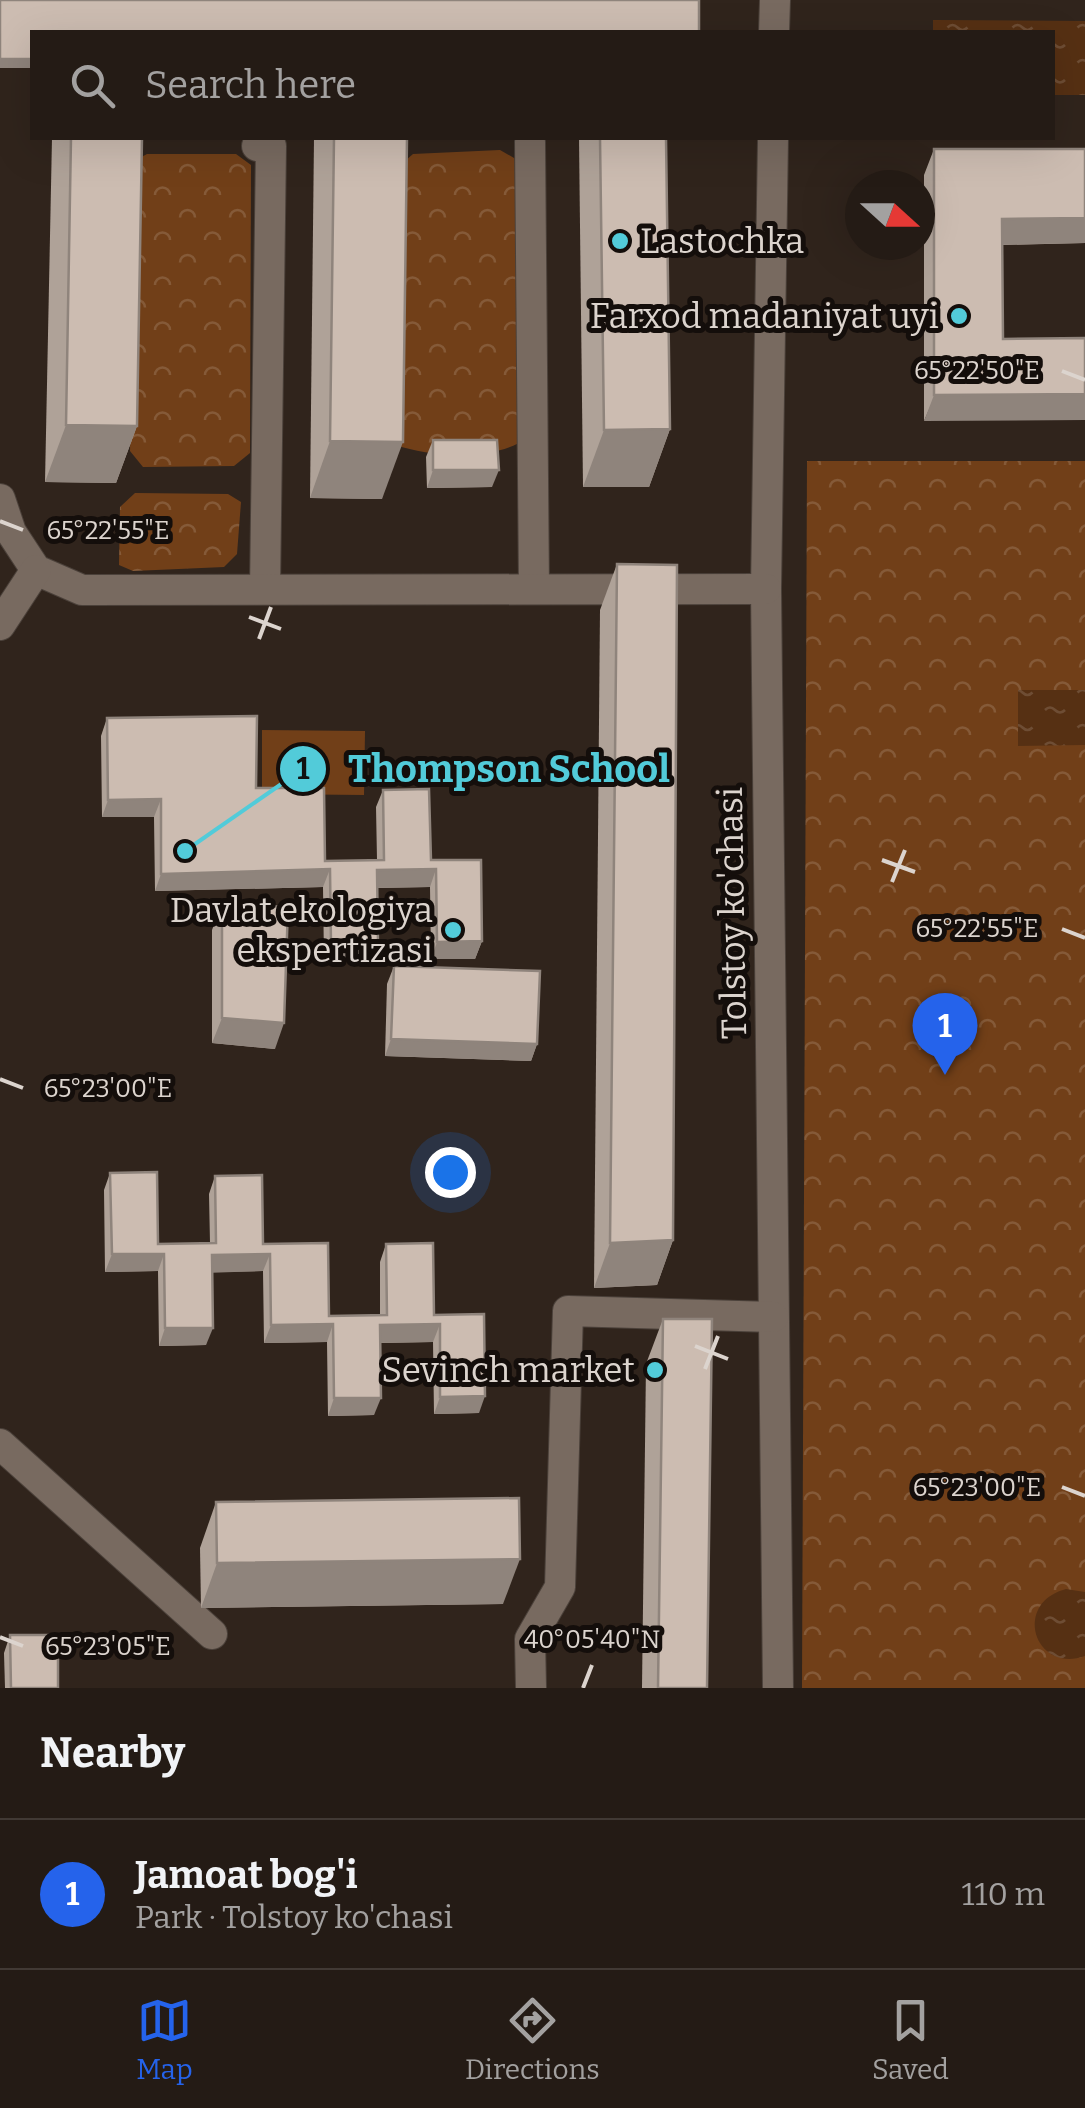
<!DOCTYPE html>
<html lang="en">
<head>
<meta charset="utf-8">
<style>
	body { margin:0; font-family:Bitter,serif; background:#302822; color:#f1f3f6 }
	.compass { position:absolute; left:845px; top:170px; width:90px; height:90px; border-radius:50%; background:#241b15; box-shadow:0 10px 40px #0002; rotate:111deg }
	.you { position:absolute; left:450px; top:1172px; width:35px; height:35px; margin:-25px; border:8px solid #fff; border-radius:50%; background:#1a73e8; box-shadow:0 0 0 15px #1a73e833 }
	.badge { display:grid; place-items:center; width:65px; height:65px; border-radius:50%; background:#2563eb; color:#fff; font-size:32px; font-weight:700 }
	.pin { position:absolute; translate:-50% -82px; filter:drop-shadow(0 2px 5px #0008) }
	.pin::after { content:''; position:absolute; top:52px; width:35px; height:30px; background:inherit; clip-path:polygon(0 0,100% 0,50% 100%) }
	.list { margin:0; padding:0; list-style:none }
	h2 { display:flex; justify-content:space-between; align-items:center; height:130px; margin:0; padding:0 40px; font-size:42px }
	h2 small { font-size:32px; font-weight:400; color:#a3a1a0 }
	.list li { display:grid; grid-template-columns:65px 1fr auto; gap:30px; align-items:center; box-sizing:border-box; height:150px; padding:0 40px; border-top:2px solid #413934 }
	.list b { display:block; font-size:38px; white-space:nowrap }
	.list p { margin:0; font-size:32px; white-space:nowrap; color:#a3a1a0 }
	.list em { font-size:32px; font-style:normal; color:#a3a1a0 }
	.icon { flex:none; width:55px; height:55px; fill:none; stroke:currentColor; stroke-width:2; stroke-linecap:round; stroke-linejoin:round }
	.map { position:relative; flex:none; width:1085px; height:1688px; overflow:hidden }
	.search { position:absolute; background:#241b15; box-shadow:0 10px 40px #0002; left:30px; right:30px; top:30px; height:110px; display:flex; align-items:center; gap:25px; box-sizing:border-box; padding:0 35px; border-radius:0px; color:#a3a1a0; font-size:38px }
	.sheet { height:280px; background:#241b15 }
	nav { display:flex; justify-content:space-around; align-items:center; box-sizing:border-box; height:140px; border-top:2px solid #413934; background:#241b15; font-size:28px; color:#a3a1a0 }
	nav a { display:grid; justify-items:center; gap:5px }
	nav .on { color:#2563eb }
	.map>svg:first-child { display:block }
</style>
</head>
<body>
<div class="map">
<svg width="1085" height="1688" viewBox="0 0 1085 1688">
	<defs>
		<pattern id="park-crowns" width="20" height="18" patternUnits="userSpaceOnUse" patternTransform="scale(2.5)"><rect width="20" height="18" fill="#713f18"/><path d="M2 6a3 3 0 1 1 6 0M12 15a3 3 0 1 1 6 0" fill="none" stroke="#855a38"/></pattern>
		<pattern id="water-ripples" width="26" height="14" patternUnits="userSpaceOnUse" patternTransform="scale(2.5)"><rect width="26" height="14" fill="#563013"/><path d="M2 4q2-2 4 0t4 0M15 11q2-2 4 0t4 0" fill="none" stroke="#6e4d34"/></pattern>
	</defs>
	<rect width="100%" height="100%" fill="#30241c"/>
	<g fill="url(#park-crowns)">
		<path d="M 500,150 L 521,162 L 519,443 C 488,460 429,457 396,445 L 397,168 L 413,154 Z"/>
		<polygon points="147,154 236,154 251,165 250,453 234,466 143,467 130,451 136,160"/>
		<polygon points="807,461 1085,461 1085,1688 802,1688"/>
		<polygon points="135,493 228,494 241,502 237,554 224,567 133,571 119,565 120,507"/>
	</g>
	<polygon fill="#713f18" points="262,730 365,731 364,795 262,794"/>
	<g fill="url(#water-ripples)">
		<polygon points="933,20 1085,21 1085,95 1053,95 1052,32 933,32"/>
		<polygon points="1018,690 1085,690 1085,745 1018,746"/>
		<path d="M 1066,1589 L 1085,1592 L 1085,1656 C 1034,1674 1012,1603 1066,1589 Z"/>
	</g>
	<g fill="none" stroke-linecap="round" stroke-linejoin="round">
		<g stroke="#4b413a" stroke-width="32">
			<g id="minor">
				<polyline points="774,32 775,0"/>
				<polyline points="773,138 766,589 778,1688"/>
				<polyline points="530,142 534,589"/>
				<polyline points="257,146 271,146 265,589"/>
				<polyline points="0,499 11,532 36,570 82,590 766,589"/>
				<polyline points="0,625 36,570"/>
				<polyline points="0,1444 212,1634"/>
				<polyline points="531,1688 530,1639 560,1587 568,1311 773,1317"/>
			</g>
		</g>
		<use href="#minor" stroke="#786a60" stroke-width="30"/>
	</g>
	<g fill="#afa298">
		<polygon points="52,138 142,138 137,426 116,483 45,482"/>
		<polygon points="314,138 407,138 382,499 310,498"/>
		<polygon points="579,138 666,138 670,429 649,487 583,487"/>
		<polygon points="934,149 1085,243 1002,245 924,421 924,175"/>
		<polygon points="433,440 492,487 427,488 426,457"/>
		<polygon points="617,564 673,1240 657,1285 594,1288 600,610"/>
		<polygon points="107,718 256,788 325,861 377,860 376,807 383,790 431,860 482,941 475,959 431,959 430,887 377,888 378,943 371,961 324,961 323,887 155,891 154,817 102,817 101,736"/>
		<polygon points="222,904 275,1049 212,1043 212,930"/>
		<polygon points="394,966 537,1044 531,1061 385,1056 387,984"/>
		<polygon points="110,1173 158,1244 210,1243 209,1194 215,1176 263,1244 329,1316 380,1315 380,1262 386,1244 434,1315 484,1314 479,1413 434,1414 433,1342 380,1343 374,1415 328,1416 327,1342 264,1343 263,1271 212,1272 206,1345 159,1346 158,1271 105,1272 104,1190"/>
		<polygon points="663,1319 707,1688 642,1688 646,1364"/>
		<polygon points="216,1502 503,1604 201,1608 200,1548"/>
		<polygon points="10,1635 58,1688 5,1688 4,1653"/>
	</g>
	<g fill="#8f847c">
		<rect x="0" y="59" width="32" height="9"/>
		<polygon points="1085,218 1085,243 992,245 1002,219"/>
		<polygon points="1085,394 1085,420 924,421 934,395"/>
		<polygon points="66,425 137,426 116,483 45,482"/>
		<polygon points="670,429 649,487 583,487 604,430"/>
		<polygon points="330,441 403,442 382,499 310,498"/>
		<polygon points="433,470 499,470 492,487 427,488"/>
		<polygon points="161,799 154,817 102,817 108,800"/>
		<polygon points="330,869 323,887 155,891 161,874"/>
		<polygon points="436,869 430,887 370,888 377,870"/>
		<polygon points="482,941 475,959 431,959 437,942"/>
		<polygon points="378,943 371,961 324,961 331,944"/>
		<polygon points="222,1018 284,1023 275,1049 212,1043"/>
		<polygon points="391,1039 537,1044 531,1061 385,1056"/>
		<polygon points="673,1240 657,1285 594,1288 610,1243"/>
		<polygon points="112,1254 164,1254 158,1271 105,1272"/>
		<polygon points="270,1254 263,1271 205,1273 212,1255"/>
		<polygon points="333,1324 327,1342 264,1343 271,1325"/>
		<polygon points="440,1324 433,1342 374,1343 380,1325"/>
		<polygon points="165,1328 213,1328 206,1345 159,1346"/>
		<polygon points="485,1396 479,1413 434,1414 440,1397"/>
		<polygon points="334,1398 381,1398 374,1415 328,1416"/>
		<polygon points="520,1559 503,1604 201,1608 217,1563"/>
	</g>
	<g fill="#ccbcb1" stroke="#8f847c" stroke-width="2.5">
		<polygon points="0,0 699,0 699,32 32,32 32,59 0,59"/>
		<polygon points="71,138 142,138 137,426 66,425"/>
		<polygon points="334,138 407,138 403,442 330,441"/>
		<polygon points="600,138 666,138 670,429 604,430"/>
		<polygon points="934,149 1085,149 1085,218 1002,219 1003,339 1085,338 1085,394 934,395"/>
		<polygon points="433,440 497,440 499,470 433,470"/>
		<polygon points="617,564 677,565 673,1240 610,1243"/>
		<polygon points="257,716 256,788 324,788 325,861 384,860 383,790 429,789 431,860 481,860 482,941 437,942 436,869 377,870 378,943 331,944 330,869 161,874 161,799 108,800 107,718"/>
		<polygon points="222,904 288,907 284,1023 222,1018"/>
		<polygon points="394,966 540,971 537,1044 391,1039"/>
		<polygon points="157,1172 158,1244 216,1243 215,1176 262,1175 263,1244 328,1243 329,1316 387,1315 386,1244 433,1243 434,1315 484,1314 485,1396 440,1397 440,1324 380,1325 381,1398 334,1398 333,1324 271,1325 270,1254 212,1255 213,1328 165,1328 164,1254 112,1254 110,1173"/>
		<polygon points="663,1319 712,1319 707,1688 658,1688"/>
		<polygon points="519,1498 520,1559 217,1563 216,1502"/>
		<polygon points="10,1635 58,1635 58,1688 11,1688"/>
	</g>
	<path fill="none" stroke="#dcd4ce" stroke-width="4" d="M 1062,371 L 1085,380M 0,521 L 23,530M 249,617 L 281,629M 259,639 L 271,607M 882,860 L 915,872M 892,882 L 905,850M 1062,929 L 1085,938M 0,1079 L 23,1088M 695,1346 L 728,1359M 705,1369 L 718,1336M 1062,1487 L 1085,1496M 0,1637 L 23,1646M 583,1688 L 592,1665"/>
	<g fill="#52cbd9" stroke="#140e0b" stroke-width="4">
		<circle cx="620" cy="241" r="10"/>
		<circle cx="959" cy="316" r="10"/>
		<circle cx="453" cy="930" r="10"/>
		<circle cx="655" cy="1370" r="10"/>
	</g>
	<g text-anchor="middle" stroke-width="10" stroke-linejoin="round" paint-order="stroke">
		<g font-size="35" fill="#dcd4ce" stroke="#140e0b" text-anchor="end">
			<text x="640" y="253" text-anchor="start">Lastochka</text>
			<text x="939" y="328">Farxod madaniyat uyi</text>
			<text x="433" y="922">Davlat ekologiya<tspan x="433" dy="40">ekspertizasi</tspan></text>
			<text x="635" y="1382">Sevinch market</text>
		</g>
		<g font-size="35" fill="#dcd4ce" stroke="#140e0b">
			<text transform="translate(732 913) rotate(-91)" y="12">Tolstoy ko'chasi</text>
		</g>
	</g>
	<g font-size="25" text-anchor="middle" fill="#dcd4ce" stroke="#140e0b" stroke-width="10" stroke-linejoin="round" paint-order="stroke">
		<text x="977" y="379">65°22'50"E</text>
		<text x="108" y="539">65°22'55"E</text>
		<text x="977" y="937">65°22'55"E</text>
		<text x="108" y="1097">65°23'00"E</text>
		<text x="977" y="1496">65°23'00"E</text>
		<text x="592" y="1648">40°05'40"N</text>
		<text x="108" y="1655">65°23'05"E</text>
	</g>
	<path fill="none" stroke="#52cbd9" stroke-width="4" d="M185 851L303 769"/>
	<g fill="#52cbd9" stroke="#140e0b" stroke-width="4">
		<circle cx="185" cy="851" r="10"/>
		<circle cx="303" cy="769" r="25"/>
	</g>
	<g font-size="30" text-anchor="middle" font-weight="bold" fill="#111">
		<text x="303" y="779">1</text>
	</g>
	<g font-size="38" text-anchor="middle" font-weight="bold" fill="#52cbd9" stroke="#140e0b" stroke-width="10" stroke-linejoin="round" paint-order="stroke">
		<text x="509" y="782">Thompson School</text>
	</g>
</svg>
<svg class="compass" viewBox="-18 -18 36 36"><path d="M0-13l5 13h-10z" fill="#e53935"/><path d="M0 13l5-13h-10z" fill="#a3a1a0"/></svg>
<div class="you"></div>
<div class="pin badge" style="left:945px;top:1075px">1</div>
<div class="search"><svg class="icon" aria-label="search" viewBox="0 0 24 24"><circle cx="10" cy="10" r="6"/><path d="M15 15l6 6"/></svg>Search here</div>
</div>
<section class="sheet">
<h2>Nearby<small></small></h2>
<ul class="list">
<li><span class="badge">1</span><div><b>Jamoat bog'i</b><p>Park · Tolstoy ko'chasi</p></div><em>110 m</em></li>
</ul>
</section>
<nav>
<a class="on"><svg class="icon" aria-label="map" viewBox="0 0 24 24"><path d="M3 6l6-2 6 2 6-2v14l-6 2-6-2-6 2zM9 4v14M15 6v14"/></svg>Map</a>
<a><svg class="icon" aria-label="directions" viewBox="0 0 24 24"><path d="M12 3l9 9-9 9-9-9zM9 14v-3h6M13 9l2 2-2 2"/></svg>Directions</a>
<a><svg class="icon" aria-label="saved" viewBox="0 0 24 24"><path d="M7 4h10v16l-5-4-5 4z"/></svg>Saved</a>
</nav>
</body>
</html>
